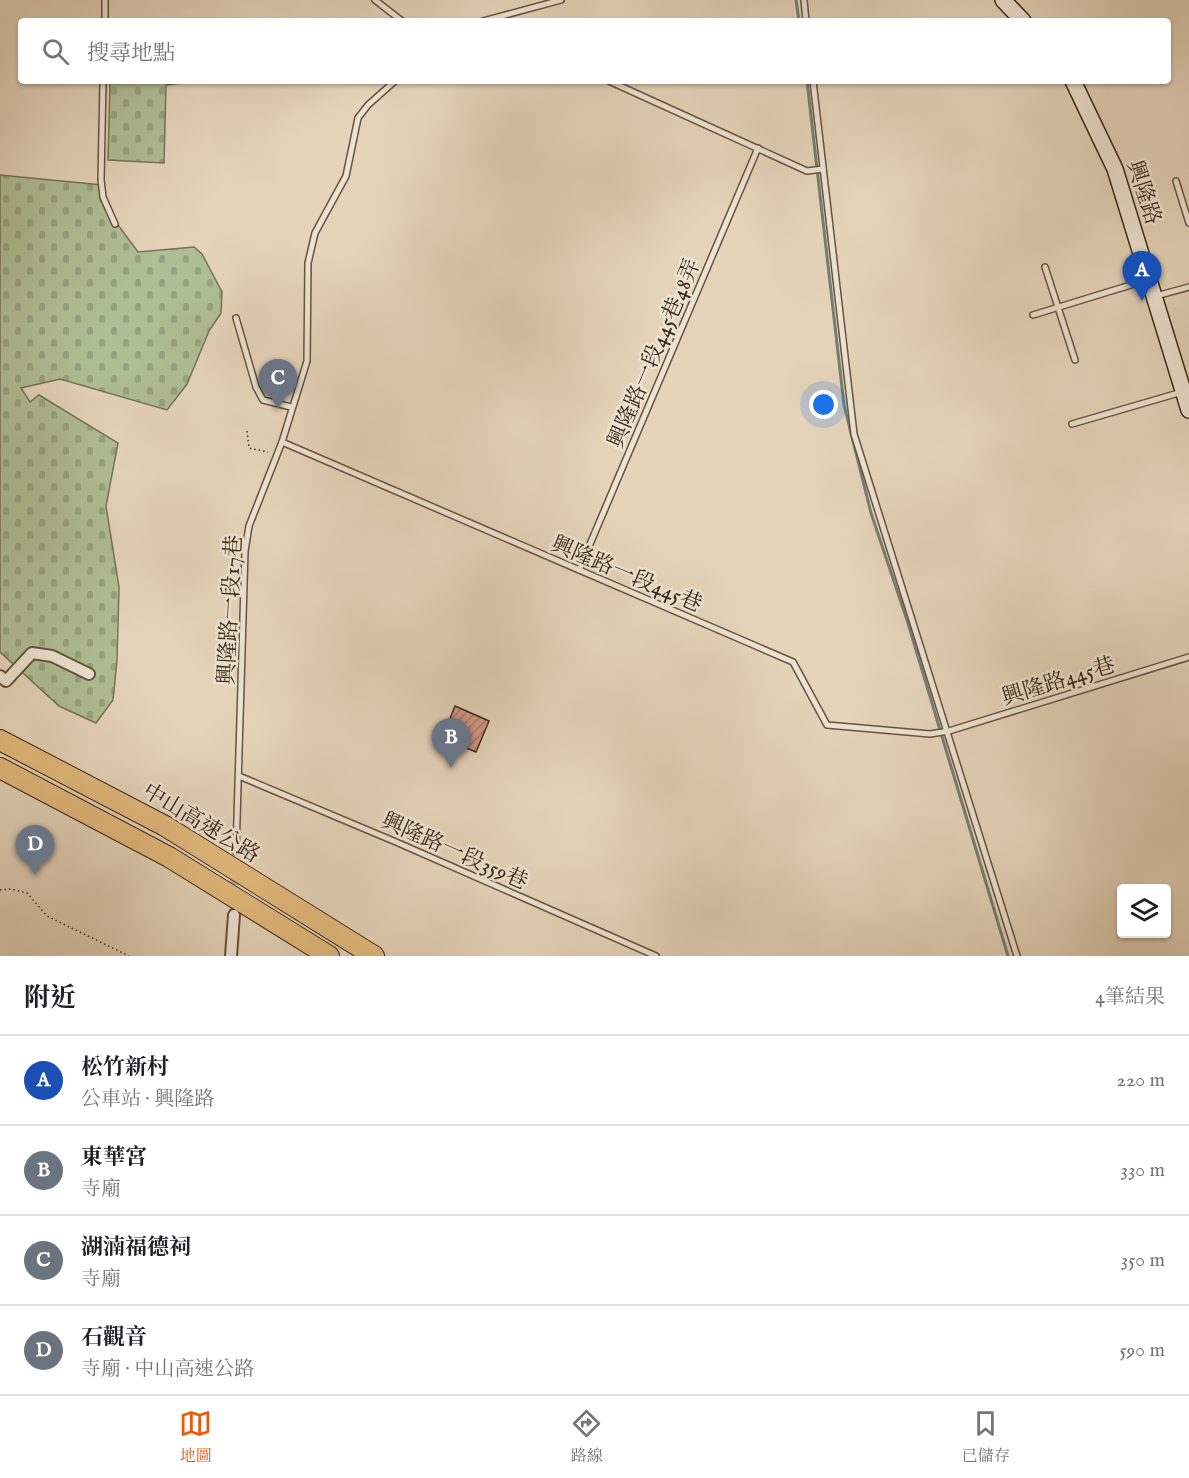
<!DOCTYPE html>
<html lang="zh-TW">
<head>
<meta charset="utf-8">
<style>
	body { margin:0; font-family:"IM FELL English","Noto Serif TC",serif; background:#f6f6f6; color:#202124 }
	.controls { position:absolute; right:18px; bottom:18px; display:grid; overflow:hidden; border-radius:6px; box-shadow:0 2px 4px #0004 }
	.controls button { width:54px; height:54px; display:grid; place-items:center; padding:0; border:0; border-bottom:2px solid #e0e0e0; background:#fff; color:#202124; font:30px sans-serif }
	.you { position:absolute; left:824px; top:405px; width:21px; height:21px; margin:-15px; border:4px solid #fff; border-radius:50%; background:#1a73e8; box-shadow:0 0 0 9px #1a73e833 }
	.badge { display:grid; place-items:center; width:39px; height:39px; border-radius:50%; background:#ea580c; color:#fff; font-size:20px; font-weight:700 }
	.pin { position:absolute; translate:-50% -50px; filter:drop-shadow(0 2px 3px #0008) }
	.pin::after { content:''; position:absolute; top:32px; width:21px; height:18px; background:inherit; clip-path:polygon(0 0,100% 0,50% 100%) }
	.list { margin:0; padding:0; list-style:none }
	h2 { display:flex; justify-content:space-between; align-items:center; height:78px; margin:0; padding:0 24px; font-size:26px }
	h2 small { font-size:20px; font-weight:400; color:#757577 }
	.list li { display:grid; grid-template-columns:39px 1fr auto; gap:18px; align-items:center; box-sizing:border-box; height:90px; padding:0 24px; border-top:2px solid #e0e0e0 }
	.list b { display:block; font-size:22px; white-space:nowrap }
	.list p { margin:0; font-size:20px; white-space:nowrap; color:#757577 }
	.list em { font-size:20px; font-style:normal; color:#757577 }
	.icon { flex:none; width:33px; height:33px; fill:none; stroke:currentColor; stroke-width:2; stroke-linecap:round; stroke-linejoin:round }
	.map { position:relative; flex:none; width:1189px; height:956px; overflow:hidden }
	.search { position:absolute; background:#fff; box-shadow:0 2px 4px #0004; left:18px; right:18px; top:18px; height:66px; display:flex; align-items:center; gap:15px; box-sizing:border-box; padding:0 21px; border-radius:6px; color:#757577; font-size:22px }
	.sheet { height:438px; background:#fff }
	nav { display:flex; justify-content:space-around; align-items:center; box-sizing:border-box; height:84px; border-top:2px solid #e0e0e0; background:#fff; font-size:16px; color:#757577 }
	nav a { display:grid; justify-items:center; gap:3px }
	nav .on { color:#ea580c }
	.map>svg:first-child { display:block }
</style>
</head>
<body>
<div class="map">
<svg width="1189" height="956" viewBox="0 0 1189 956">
	<defs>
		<pattern id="cemetery-stones" width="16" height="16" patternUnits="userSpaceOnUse" patternTransform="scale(1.5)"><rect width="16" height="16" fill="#afbe94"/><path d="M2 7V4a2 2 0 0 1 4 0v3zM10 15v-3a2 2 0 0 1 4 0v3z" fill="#97a37f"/></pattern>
		<pattern id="building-hatch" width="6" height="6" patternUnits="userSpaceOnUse" patternTransform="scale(1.5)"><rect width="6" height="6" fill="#d29985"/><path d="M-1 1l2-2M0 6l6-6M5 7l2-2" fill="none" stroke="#ac7d6c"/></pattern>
	</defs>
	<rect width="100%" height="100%" fill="#e5d4ba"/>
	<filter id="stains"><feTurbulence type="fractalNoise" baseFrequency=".00333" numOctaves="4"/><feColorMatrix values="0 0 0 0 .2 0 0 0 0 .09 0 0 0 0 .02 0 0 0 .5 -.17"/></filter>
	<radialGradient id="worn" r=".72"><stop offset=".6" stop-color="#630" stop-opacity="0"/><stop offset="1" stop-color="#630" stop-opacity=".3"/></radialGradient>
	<g fill="url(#cemetery-stones)" stroke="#757456" stroke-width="1.5">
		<polygon points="110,81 201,81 166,85 164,163 108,160"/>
		<polygon points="0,175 102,185 104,206 138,252 194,247 202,254 222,292 221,313 209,331 187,384 167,410 60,379 21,388 30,402 39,395 118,443 106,506 119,587 117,661 113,700 96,723 59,706 0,652"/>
	</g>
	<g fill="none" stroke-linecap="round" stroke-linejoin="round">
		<g stroke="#727f74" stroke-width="3">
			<polyline points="796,0 799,21"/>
			<polyline points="807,81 844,405 871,513 907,620 1008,956"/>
		</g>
	</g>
	<polygon fill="url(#building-hatch)" stroke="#3b2a19" stroke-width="1.5" points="455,706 489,721 476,752 442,738"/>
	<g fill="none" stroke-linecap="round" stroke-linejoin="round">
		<polyline stroke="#c3b29a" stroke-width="10" stroke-dasharray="10 5" stroke-linecap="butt" points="234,915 236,852"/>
		<g stroke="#665441" stroke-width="8">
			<g id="lane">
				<polyline points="375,0 402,21"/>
				<polyline points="804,0 806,21"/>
				<polyline points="105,21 105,0"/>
				<polyline points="483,21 561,0"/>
				<polyline points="103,81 101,180 103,197 115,224"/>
				<polyline points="609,81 807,171 823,169"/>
				<polyline points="813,81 854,434 1017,956"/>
				<polyline points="1176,181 1189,223"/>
				<polyline points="1045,267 1075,360"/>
				<polyline points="1156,296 1189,287"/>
				<polyline points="1033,315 1147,280"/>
				<polyline points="236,318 256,387 263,400 291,407"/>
				<polyline points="1072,424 1182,392"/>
				<polyline points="282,442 793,662 827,725 930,734 949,731 1189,657"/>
				<polyline points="579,570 758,148"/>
				<polyline points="239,776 396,842 656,956"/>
				<polyline points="236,852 245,551 249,526 282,442 307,361 308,263 315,233 346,176 358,118 368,105 395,81"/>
			</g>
		</g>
		<g stroke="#665441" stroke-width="14">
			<g id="street">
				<polyline points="0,676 6,681 32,653 52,656 89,674"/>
				<polyline points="231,956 234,915"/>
			</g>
		</g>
		<g stroke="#3b2a19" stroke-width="18">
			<g id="secondary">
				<polyline points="1003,0 1023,21"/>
				<polyline points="1073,81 1115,169 1189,410"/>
			</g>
		</g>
		<g stroke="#3b2a19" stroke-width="22">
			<g id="highway">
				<polyline points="0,740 165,826 374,956"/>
				<polyline points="0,768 169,857 329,956"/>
			</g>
		</g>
		<g stroke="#3b2a19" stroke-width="1.5" stroke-dasharray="1.5 3" stroke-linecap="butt">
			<polyline points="247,431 249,448 268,452"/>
			<polyline points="0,890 11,889 27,893 47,916 129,956"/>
		</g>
		<use href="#lane" stroke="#eee3d2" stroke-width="5"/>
		<use href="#street" stroke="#eee3d2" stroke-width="10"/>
		<use href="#secondary" stroke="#eee3d2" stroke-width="15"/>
		<use href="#highway" stroke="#e2ba7d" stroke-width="20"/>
	</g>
	<g text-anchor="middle" stroke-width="5" stroke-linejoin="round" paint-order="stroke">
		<g font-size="22" fill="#3b2a19" stroke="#eee3d2">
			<text transform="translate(1145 192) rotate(72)" y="8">興隆路</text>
			<text transform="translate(653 353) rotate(-67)" y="8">興隆路一段445巷48弄</text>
			<text transform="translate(627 573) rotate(23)" y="8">興隆路一段445巷</text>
			<text transform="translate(229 610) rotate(-87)" y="8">興隆路一段17巷</text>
			<text transform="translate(1058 680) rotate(-17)" y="8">興隆路445巷</text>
			<text transform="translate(202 822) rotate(31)" y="8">中山高速公路</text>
			<text transform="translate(455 850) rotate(24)" y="8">興隆路一段359巷</text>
		</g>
	</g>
	<rect width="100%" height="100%" filter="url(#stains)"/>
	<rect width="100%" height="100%" fill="url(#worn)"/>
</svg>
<div class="controls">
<button><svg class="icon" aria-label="layers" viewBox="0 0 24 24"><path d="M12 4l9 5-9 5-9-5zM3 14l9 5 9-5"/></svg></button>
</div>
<div class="you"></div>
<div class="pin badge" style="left:1142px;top:301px;background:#1a4fb4">A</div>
<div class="pin badge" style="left:451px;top:768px;background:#6b7280">B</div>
<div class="pin badge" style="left:278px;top:409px;background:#6b7280">C</div>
<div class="pin badge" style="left:35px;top:875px;background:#6b7280">D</div>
<div class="search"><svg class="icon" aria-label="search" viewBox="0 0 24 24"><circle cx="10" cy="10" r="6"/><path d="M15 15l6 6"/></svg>搜尋地點</div>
</div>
<section class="sheet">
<h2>附近<small>4筆結果</small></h2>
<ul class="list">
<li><span class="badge" style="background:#1a4fb4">A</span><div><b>松竹新村</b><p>公車站 · 興隆路</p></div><em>220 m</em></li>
<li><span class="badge" style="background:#6b7280">B</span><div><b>東華宮</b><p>寺廟</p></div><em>330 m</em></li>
<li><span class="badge" style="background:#6b7280">C</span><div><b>湖湳福德祠</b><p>寺廟</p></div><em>350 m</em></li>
<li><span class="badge" style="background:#6b7280">D</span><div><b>石觀音</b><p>寺廟 · 中山高速公路</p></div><em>590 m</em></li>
</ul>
</section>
<nav>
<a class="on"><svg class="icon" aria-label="map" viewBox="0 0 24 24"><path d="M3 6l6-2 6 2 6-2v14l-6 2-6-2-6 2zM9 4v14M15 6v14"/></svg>地圖</a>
<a><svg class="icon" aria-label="directions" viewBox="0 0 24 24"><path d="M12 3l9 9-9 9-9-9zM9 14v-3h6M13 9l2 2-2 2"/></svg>路線</a>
<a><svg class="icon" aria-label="saved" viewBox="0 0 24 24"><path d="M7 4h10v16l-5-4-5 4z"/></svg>已儲存</a>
</nav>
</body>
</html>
